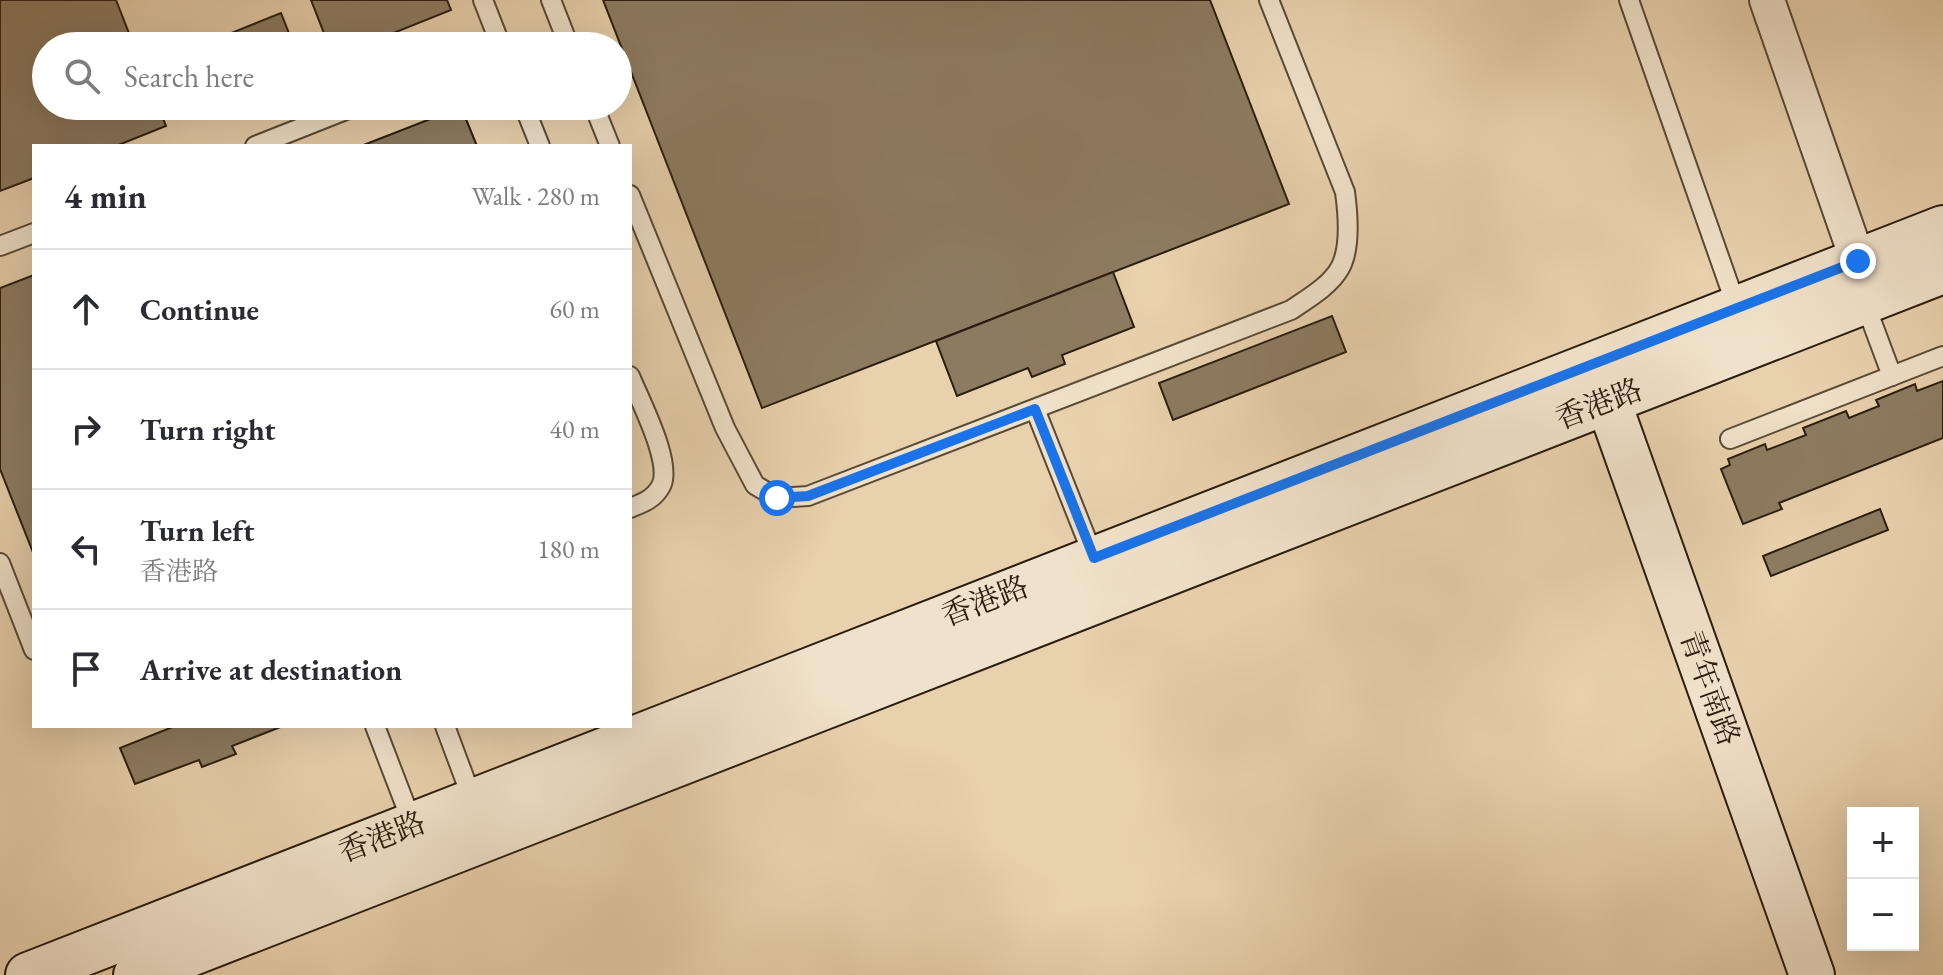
<!DOCTYPE html>
<html lang="en">
<head>
<meta charset="utf-8">
<style>
	body { margin:0; font-family:"EB Garamond","Noto Serif SC",serif; background:#f7f7f7; color:#2b2b33 }
	.controls { position:absolute; right:24px; bottom:24px; display:grid; overflow:hidden; border-radius:0px; box-shadow:0 8px 32px #0002 }
	.controls button { width:72px; height:72px; display:grid; place-items:center; padding:0; border:0; border-bottom:2px solid #e1e1e2; background:#fff; color:#2b2b33; font:40px sans-serif }
	.stop { position:absolute; width:24px; height:24px; margin:-18px; border:6px solid #1a73e8; border-radius:50%; background:#fff }
	.stop.end { background:#1a73e8; border-color:#fff; box-shadow:0 2px 8px #0008 }
	.list { margin:0; padding:0; list-style:none }
	h2 { display:flex; justify-content:space-between; align-items:center; height:104px; margin:0; padding:0 32px; font-size:34px }
	h2 small { font-size:26px; font-weight:400; color:#7c7c81 }
	.list li { display:grid; grid-template-columns:52px 1fr auto; gap:24px; align-items:center; box-sizing:border-box; height:120px; padding:0 32px; border-top:2px solid #e1e1e2 }
	.list b { display:block; font-size:30px; white-space:nowrap }
	.list p { margin:0; font-size:26px; white-space:nowrap; color:#7c7c81 }
	.list em { font-size:26px; font-style:normal; color:#7c7c81 }
	.icon { flex:none; width:44px; height:44px; fill:none; stroke:currentColor; stroke-width:2; stroke-linecap:round; stroke-linejoin:round }
	.map { position:relative; flex:none; width:1943px; height:975px; overflow:hidden }
	.search { position:absolute; background:#fff; box-shadow:0 8px 32px #0002; left:32px; top:32px; width:600px; height:88px; display:flex; align-items:center; gap:20px; box-sizing:border-box; padding:0 28px; border-radius:44px; color:#7c7c81; font-size:30px }
	.panel { position:absolute; background:#fff; box-shadow:0 8px 32px #0002; left:32px; top:144px; width:600px; height:584px; border-radius:0px }
	.map>svg:first-child { display:block }
</style>
</head>
<body>
<div class="map">
<svg width="1943" height="975" viewBox="0 0 1943 975">
	<rect width="100%" height="100%" fill="#e8d1ad"/>
	<filter id="stains"><feTurbulence type="fractalNoise" baseFrequency=".0025" numOctaves="4"/><feColorMatrix values="0 0 0 0 .2 0 0 0 0 .09 0 0 0 0 .02 0 0 0 .5 -.17"/></filter>
	<radialGradient id="worn" r=".72"><stop offset=".6" stop-color="#630" stop-opacity="0"/><stop offset="1" stop-color="#630" stop-opacity=".3"/></radialGradient>
	<g fill="#8d7b61" stroke="#2b1d0e" stroke-width="2">
		<polygon points="0,0 116,0 134,46 46,46 46,106 158,106 166,126 116,146 34,146 34,178 0,191"/>
		<polygon points="311,0 447,0 451,10 361,46 329,46"/>
		<polygon points="603,0 1210,0 1289,204 762,408"/>
		<polygon points="281,13 294,46 205,46 204,44"/>
		<polygon points="461,107 477,146 361,146"/>
		<polygon points="1113,272 1134,327 1062,355 1065,364 1032,377 1028,368 957,396 936,341"/>
		<polygon points="34,275 34,555 0,469 0,288"/>
		<polygon points="1332,316 1346,352 1173,420 1159,383"/>
		<polygon points="1943,381 1943,438 1779,503 1782,509 1743,524 1721,469 1730,465 1728,459 1765,444 1767,450 1806,435 1803,428 1846,411 1849,418 1879,406 1876,400 1915,384 1917,391"/>
		<polygon points="1880,509 1888,530 1771,576 1763,556"/>
		<polygon points="175,726 283,726 232,746 236,754 202,767 199,760 135,784 120,748"/>
	</g>
	<g fill="none" stroke-linecap="round" stroke-linejoin="round">
		<g stroke="#5a4a36" stroke-width="22">
			<g id="lane">
				<polyline points="483,0 501,46"/>
				<polyline points="551,0 569,46"/>
				<polyline points="1629,0 1737,308"/>
				<polyline points="524,106 540,146"/>
				<polyline points="594,106 610,146"/>
				<polyline points="255,146 356,106"/>
				<path d="M 630,195 L 725,428 L 755,485 L 777,498 L 808,496 L 1291,310 C 1307,299 1330,286 1340,268 C 1351,248 1348,214 1345,192 L 1269,0"/>
				<polyline points="0,246 34,233"/>
				<polyline points="1864,301 1892,376"/>
				<path d="M 630,376 C 640,401 673,463 661,486 C 654,499 643,503 630,508"/>
				<polyline points="1035,409 1094,558"/>
				<polyline points="1730,439 1943,356"/>
				<polyline points="0,563 34,650"/>
				<polyline points="375,726 413,825"/>
				<polyline points="445,726 473,801"/>
			</g>
		</g>
		<g stroke="#5a4a36" stroke-width="38">
			<polyline id="street" points="1767,0 1858,261"/>
		</g>
		<g stroke="#2b1d0e" stroke-width="48">
			<g id="secondary">
				<polyline points="1608,401 1812,975"/>
				<polyline points="28,975 1943,228"/>
				<polyline points="136,975 1943,271"/>
			</g>
		</g>
		<use href="#lane" stroke="#f0e1ca" stroke-width="18"/>
		<use href="#street" stroke="#f0e1ca" stroke-width="34"/>
		<use href="#secondary" stroke="#f0e1ca" stroke-width="44"/>
	</g>
	<g fill="none" stroke-linecap="round" stroke-linejoin="round">
		<polyline stroke="#1a73e8" stroke-width="10" points="777,498 808,496 1035,409 1094,558 1858,261"/>
	</g>
	<g text-anchor="middle" stroke-width="8" stroke-linejoin="round" paint-order="stroke">
		<g font-size="30" fill="#2b1d0e" stroke="#f0e1ca">
			<text transform="translate(1599 404) rotate(-21)" y="10">香港路</text>
			<text transform="translate(985 601) rotate(-21)" y="10">香港路</text>
			<text transform="translate(1710 688) rotate(70)" y="10">青年南路</text>
			<text transform="translate(382 837) rotate(-21)" y="10">香港路</text>
		</g>
	</g>
	<rect width="100%" height="100%" filter="url(#stains)"/>
	<rect width="100%" height="100%" fill="url(#worn)"/>
</svg>
<div class="controls">
<button>+</button>
<button>−</button>
</div>
<div class="stop" style="left:777px;top:498px"></div>
<div class="stop end" style="left:1858px;top:261px"></div>
<div class="search"><svg class="icon" aria-label="search" viewBox="0 0 24 24"><circle cx="10" cy="10" r="6"/><path d="M15 15l6 6"/></svg>Search here</div>
<section class="panel">
<h2>4 min<small>Walk · 280 m</small></h2>
<ul class="list">
<li><svg class="icon" aria-label="ahead" viewBox="0 0 24 24"><path d="M12 20V5M6 11l6-6 6 6"/></svg><div><b>Continue</b></div><em>60 m</em></li>
<li><svg class="icon" aria-label="right" viewBox="0 0 24 24"><path d="M7 20v-9h11M14 6l5 5-5 5"/></svg><div><b>Turn right</b></div><em>40 m</em></li>
<li><svg class="icon" aria-label="left" viewBox="0 0 24 24"><path d="M17 20v-9H6M10 6l-5 5 5 5"/></svg><div><b>Turn left</b><p>香港路</p></div><em>180 m</em></li>
<li><svg class="icon" aria-label="arrive" viewBox="0 0 24 24"><path d="M6 21V4h12l-3 4 3 4H6"/></svg><div><b>Arrive at destination</b></div></li>
</ul>
</section>
</div>
</body>
</html>
